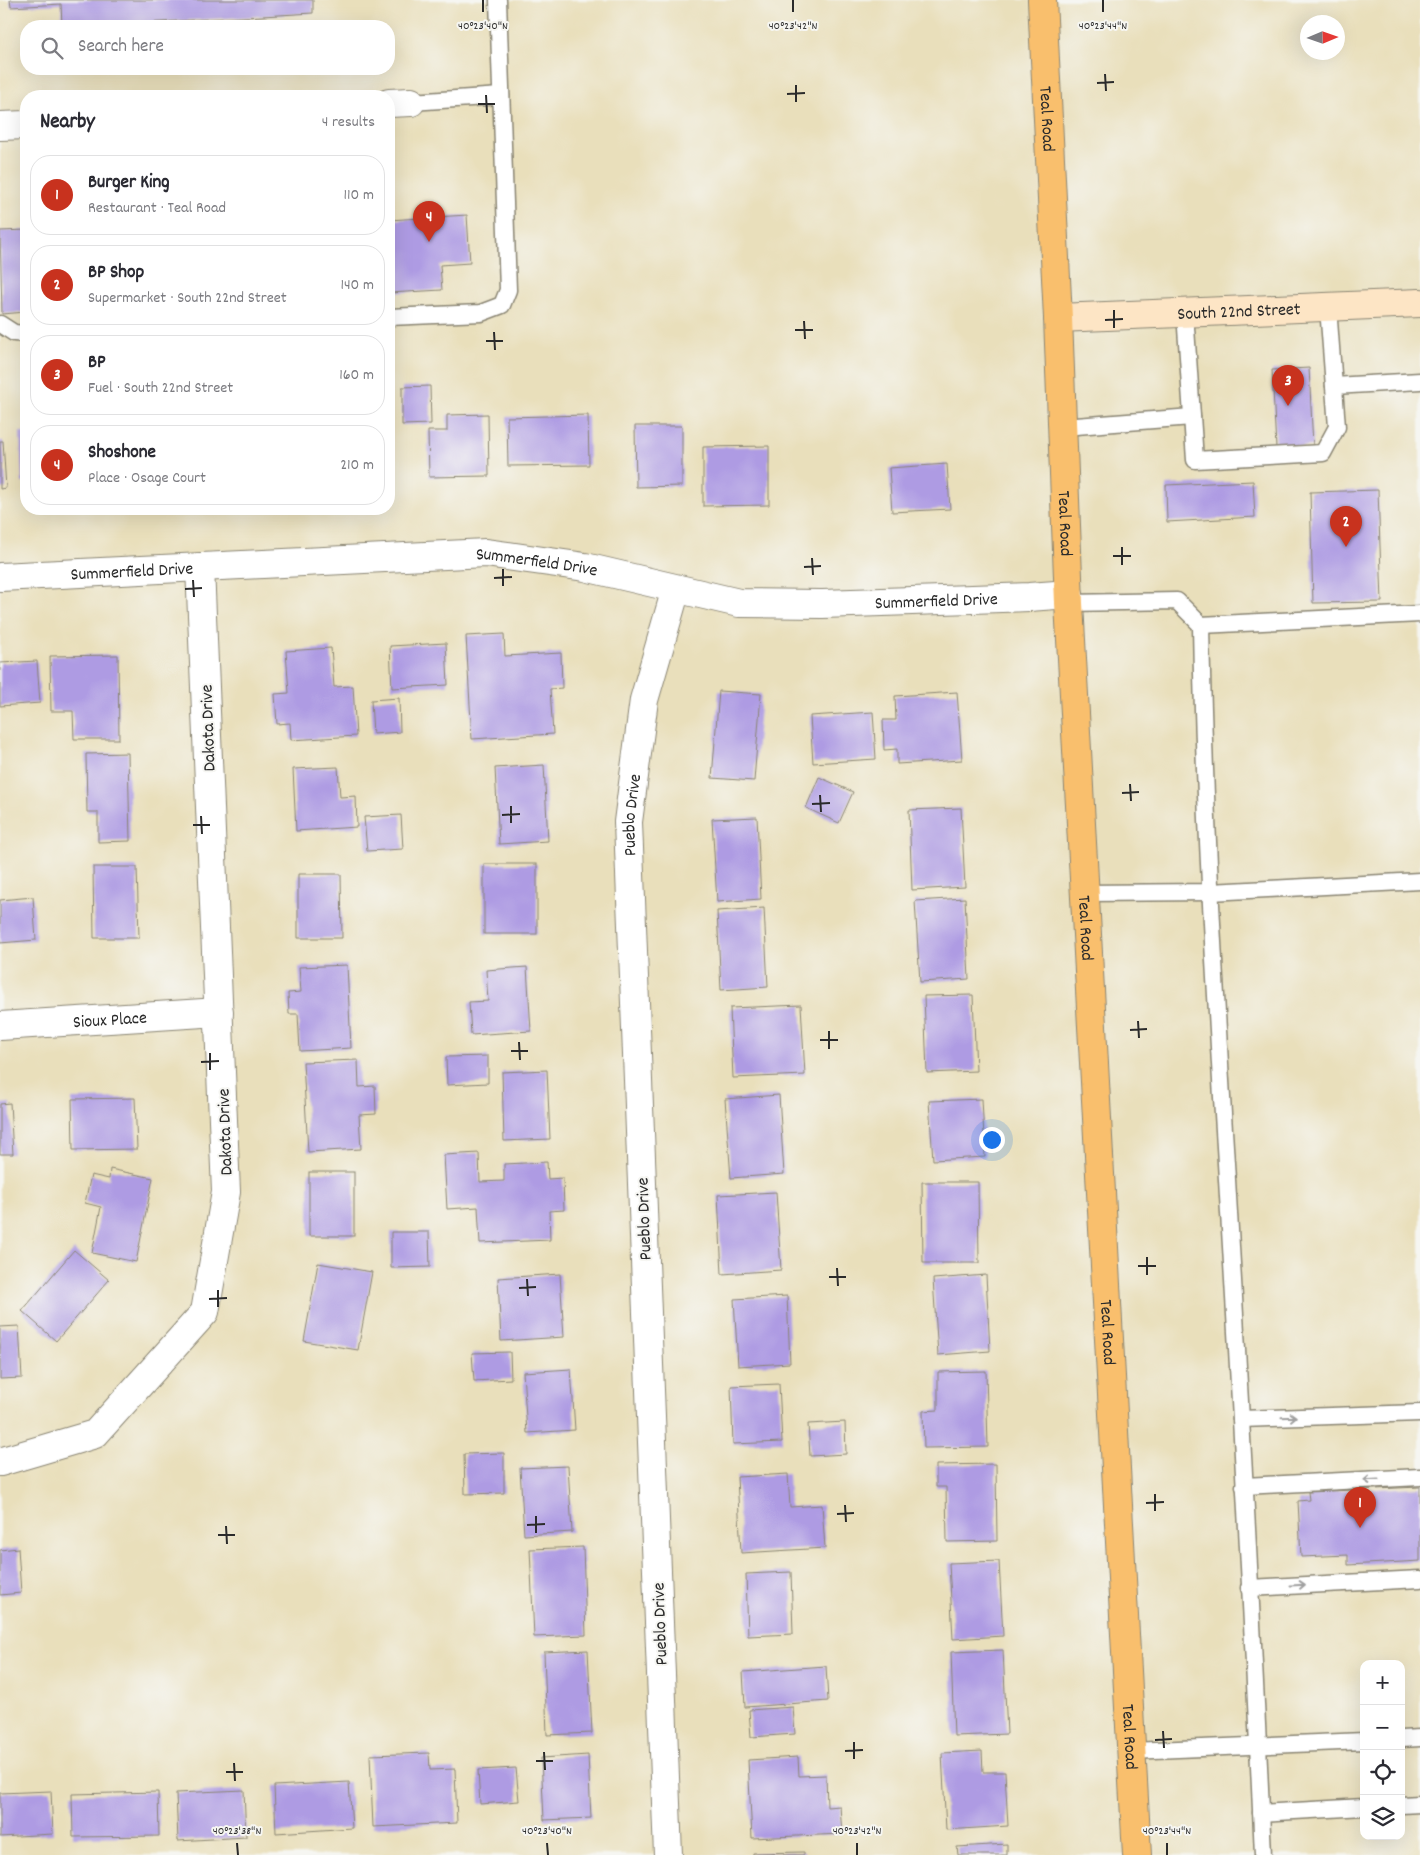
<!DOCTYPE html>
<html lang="en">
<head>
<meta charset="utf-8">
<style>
	body { margin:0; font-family:Dekko,sans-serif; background:#f7f7f7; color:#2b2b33 }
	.controls { position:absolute; right:15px; bottom:15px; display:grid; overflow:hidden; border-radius:10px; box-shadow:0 5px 20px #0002 }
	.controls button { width:45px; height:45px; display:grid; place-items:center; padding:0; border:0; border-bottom:1px solid #e1e1e2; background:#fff; color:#2b2b33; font:25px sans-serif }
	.compass { position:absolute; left:1300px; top:15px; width:45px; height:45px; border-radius:50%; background:#fff; box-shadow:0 5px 20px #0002; rotate:88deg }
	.you { position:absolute; left:991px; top:1139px; width:18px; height:18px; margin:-12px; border:4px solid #fff; border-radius:50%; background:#1a73e8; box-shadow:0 0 0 8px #1a73e833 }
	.badge { display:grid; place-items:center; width:32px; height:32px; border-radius:50%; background:#c8321e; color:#fff; font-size:16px; font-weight:700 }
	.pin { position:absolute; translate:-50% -41px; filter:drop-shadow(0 1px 2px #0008) }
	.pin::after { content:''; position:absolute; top:26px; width:18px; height:15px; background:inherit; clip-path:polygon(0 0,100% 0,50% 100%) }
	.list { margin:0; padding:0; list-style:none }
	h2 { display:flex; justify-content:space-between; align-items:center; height:65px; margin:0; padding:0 20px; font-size:21px }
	h2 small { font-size:16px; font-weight:400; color:#7c7c81 }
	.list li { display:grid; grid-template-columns:32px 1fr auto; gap:15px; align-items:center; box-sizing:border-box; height:80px; margin:0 10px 10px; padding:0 10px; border:1px solid #e1e1e2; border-radius:20px }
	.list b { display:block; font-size:19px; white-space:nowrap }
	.list p { margin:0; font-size:16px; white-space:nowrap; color:#7c7c81 }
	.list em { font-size:16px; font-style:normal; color:#7c7c81 }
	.icon { flex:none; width:28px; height:28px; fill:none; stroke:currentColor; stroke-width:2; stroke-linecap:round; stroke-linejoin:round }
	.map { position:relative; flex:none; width:1420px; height:1855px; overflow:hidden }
	.search { position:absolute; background:#fff; box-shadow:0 5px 20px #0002; left:20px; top:20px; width:375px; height:55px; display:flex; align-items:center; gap:12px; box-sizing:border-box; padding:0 18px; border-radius:20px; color:#7c7c81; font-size:19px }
	.panel { position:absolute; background:#fff; box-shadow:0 5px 20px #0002; left:20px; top:90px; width:375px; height:425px; border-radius:20px }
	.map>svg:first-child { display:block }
</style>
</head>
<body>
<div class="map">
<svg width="1420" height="1855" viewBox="0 0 1420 1855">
	<rect width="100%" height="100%" fill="#f6f6f2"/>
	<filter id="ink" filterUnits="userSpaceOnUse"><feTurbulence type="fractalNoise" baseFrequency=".02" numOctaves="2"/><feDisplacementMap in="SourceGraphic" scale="10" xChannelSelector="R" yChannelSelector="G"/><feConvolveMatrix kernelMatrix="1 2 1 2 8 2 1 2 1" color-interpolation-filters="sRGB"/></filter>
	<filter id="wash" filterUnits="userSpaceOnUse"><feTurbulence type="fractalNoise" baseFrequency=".0096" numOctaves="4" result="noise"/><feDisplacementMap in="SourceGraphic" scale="20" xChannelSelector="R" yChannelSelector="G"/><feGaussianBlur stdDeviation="1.12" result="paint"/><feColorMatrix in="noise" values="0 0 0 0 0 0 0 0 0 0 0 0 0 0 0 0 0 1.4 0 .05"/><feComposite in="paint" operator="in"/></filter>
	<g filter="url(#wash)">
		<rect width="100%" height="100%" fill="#e9dfbb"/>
		<g id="blocks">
			<g fill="#ae9be3">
				<polygon points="10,0 313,0 313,13 94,26 62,26 61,4 11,7"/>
				<polygon points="467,215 470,263 440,265 442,290 389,293 389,220"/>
				<polygon points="26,230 26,312 2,314 0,231"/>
				<polygon points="1309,368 1313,446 1276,448 1272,370"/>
				<polygon points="430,386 431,424 402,425 402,387"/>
				<polygon points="488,414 489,476 429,477 428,431 447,431 447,415"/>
				<polygon points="588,415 589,465 508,466 507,417"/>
				<polygon points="635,426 682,426 682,486 636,487"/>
				<polygon points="20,432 26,432 26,483 22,483"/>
				<polygon points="0,441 3,441 6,488 0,489"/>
				<polygon points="769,446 769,505 703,506 703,447"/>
				<polygon points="947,464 950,509 892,512 889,468"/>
				<polygon points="1253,481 1255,517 1167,522 1166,485"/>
				<polygon points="1378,490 1382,602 1313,603 1310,492"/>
				<polygon points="504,634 505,656 561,653 562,688 550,689 553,734 472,739 466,636"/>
				<polygon points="446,643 448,685 392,688 390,646"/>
				<polygon points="331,648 334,687 353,686 356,736 291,740 290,723 277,724 275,694 289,693 286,651"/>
				<polygon points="118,655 119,739 74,739 73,711 51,711 50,656"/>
				<polygon points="37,661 40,703 0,706 0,663"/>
				<polygon points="719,691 761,694 754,781 712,778"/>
				<polygon points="957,692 962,760 897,764 897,749 884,750 883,720 896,720 895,696"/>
				<polygon points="399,698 400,732 373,734 371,700"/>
				<polygon points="873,712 876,759 813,763 810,716"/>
				<polygon points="128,753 130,841 98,842 98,812 87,812 86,754"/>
				<polygon points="544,765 548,841 499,844 495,768"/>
				<polygon points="338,767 340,797 356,796 357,827 296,831 293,769"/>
				<polygon points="819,777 853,792 839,823 806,808"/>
				<polygon points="961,808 965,887 912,890 909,810"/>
				<polygon points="401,815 403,849 367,851 364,817"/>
				<polygon points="757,817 761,899 717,902 712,819"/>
				<rect x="484" y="864" width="53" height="70"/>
				<polygon points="93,867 137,867 139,938 94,938"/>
				<polygon points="298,874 341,874 342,938 298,938"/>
				<polygon points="33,897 36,940 0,943 0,900"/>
				<polygon points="965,898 969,979 920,982 915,901"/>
				<polygon points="764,908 768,987 721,990 717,911"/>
				<polygon points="347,965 351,1048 300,1051 298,1014 289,1014 288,993 301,992 299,967"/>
				<polygon points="527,967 531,1031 471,1035 469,1002 488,1001 486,970"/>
				<polygon points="973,995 976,1071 927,1073 924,996"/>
				<polygon points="801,1005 805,1075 733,1078 730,1008"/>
				<polygon points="488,1056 488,1083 447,1085 446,1057"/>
				<polygon points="358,1060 359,1087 375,1086 376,1114 359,1115 361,1149 308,1152 303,1062"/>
				<polygon points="547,1070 550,1139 504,1141 502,1072"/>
				<polygon points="779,1095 784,1174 731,1178 725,1099"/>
				<polygon points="135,1098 137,1149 73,1150 72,1099"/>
				<polygon points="982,1099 985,1157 933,1160 929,1101"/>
				<polygon points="10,1103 13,1154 0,1154 0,1104"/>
				<polygon points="479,1153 480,1182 504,1181 504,1164 547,1162 548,1179 563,1178 564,1210 549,1211 550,1240 480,1243 478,1207 447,1209 444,1155"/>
				<polygon points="110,1169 153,1178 136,1262 92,1253 101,1207 85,1203 91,1175 109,1179"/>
				<rect x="309" y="1172" width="45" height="64"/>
				<polygon points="922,1182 978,1182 979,1263 923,1263"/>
				<polygon points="776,1192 781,1270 722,1274 718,1195"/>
				<polygon points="391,1232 429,1232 430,1267 391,1268"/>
				<polygon points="74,1250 109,1280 56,1341 22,1311"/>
				<polygon points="318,1263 372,1272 358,1350 304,1341"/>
				<polygon points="560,1274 564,1337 501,1341 498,1278"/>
				<polygon points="986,1275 990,1351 938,1355 933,1279"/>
				<polygon points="787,1296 790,1363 738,1366 734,1299"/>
				<polygon points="19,1326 22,1378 0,1379 0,1327"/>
				<polygon points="510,1352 511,1379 474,1381 472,1353"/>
				<polygon points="571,1369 575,1430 527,1433 523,1372"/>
				<polygon points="986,1371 988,1447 924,1448 923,1411 938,1410 938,1372"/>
				<polygon points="779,1384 782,1442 733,1444 731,1386"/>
				<polygon points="845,1422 846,1454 810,1456 808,1424"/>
				<polygon points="504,1453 504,1493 465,1494 464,1454"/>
				<polygon points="996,1464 997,1541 947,1542 946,1487 936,1487 936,1465"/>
				<polygon points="568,1466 572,1532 524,1535 520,1468"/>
				<polygon points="788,1474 790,1507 822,1505 825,1548 741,1553 737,1477"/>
				<polygon points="1420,1487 1420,1561 1348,1565 1348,1555 1301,1557 1298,1501 1309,1500 1308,1492"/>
				<polygon points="583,1547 586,1635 534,1637 530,1549"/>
				<polygon points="18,1548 21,1593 0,1595 0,1550"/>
				<polygon points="999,1561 1003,1636 953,1639 949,1563"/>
				<polygon points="791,1572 793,1634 748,1636 746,1574"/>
				<polygon points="588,1650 592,1733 547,1735 544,1652"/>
				<polygon points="1003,1650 1007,1734 954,1736 951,1652"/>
				<polygon points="826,1666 828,1701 745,1707 743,1672"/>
				<polygon points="793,1707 795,1734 751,1737 749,1710"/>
				<polygon points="982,1751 983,1772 1005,1772 1008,1826 946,1830 942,1753"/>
				<polygon points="429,1753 430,1770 455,1769 457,1823 373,1827 370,1755"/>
				<polygon points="588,1755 591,1818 544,1820 541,1758"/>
				<polygon points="798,1757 799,1776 826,1775 827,1807 840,1806 842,1834 752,1838 748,1760"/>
				<polygon points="516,1768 519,1801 480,1804 478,1770"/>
				<polygon points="349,1782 352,1828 276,1833 274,1786"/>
				<polygon points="244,1790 246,1837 178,1841 176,1793"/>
				<polygon points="51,1791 53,1834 0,1837 0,1793"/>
				<polygon points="158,1792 159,1836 73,1837 72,1794"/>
				<polygon points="1007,1844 1007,1855 958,1855 957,1847"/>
				<polygon points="804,1852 804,1855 753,1855 753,1853"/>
			</g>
		</g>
	</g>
	<g filter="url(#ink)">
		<use href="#blocks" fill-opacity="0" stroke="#8a8573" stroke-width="1"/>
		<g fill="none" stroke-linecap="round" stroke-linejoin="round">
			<g stroke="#8a8573" stroke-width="19">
				<g id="lane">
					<polyline points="411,102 501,96"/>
					<polyline points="1185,313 1195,460 1323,453 1337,427 1328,307"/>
					<polyline points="389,317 481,313 502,305 508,290 498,0"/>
					<polyline points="0,324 14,333 26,334"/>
					<polyline points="1334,386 1420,381"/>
					<polyline points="1063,427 1192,417"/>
					<polyline points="1069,603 1177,601 1201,625 1420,614"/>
					<path d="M 1201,625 C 1204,805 1215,984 1226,1163 C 1240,1394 1253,1624 1263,1855"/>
					<polyline points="1085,893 1210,892 1420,881"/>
					<polyline points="1241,1419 1420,1413"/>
					<polyline points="1244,1486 1420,1477"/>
					<polyline points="1249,1588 1420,1579"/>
					<polyline points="1401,1739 1420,1738"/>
					<polyline points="1131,1751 1364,1741"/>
					<polyline points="1401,1805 1420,1804"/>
					<polyline points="1261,1813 1364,1807"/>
				</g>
			</g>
			<g stroke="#8a8573" stroke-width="30">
				<g id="street">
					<polyline points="389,103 411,102"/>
					<polyline points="0,126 26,125"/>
					<path id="s1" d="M 0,577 L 486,553 L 585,567 L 739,603 L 822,604 L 1029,597 L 1069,594"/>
					<path id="s2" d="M 0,1026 L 219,1012"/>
					<polyline points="0,1462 95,1434 205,1312 226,1192 200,567"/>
					<path id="s3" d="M 668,1855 L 628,822 L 644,700 L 676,589"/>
				</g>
			</g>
			<g stroke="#8a8573" stroke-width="30">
				<g id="secondary">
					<path id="s4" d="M 1058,318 L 1420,303"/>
				</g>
			</g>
			<g stroke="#8a8573" stroke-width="30">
				<g id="primary">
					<path id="s5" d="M 1042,0 L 1058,318 L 1069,603 L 1137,1855"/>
				</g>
			</g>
			<use href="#lane" stroke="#fff" stroke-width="16"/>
			<use href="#street" stroke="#fff" stroke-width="28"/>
			<use href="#secondary" stroke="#fde5c5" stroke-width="28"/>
			<use href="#primary" stroke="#f9bf6d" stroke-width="28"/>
		</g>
		<defs><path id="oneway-shaft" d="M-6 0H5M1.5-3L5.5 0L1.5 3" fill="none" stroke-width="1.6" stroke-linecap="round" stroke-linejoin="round" transform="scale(1.25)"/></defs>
		<g stroke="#a0a0a0">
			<use href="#oneway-shaft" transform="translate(1289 1417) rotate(-2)"/>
			<use href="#oneway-shaft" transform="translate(1371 1480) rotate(177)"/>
			<use href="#oneway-shaft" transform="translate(1298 1585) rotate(-3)"/>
		</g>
	</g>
	<path fill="none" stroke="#2b2b2b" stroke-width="2" d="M 483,0 L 483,12M 793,0 L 793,12M 1103,0 L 1103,12M 1105,74 L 1106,91M 1097,83 L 1114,82M 796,85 L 796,102M 787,94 L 805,93M 486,95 L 487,113M 478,104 L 495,104M 1114,310 L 1114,328M 1105,320 L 1123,319M 804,321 L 805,339M 795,330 L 813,330M 494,332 L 495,350M 486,341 L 503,341M 1122,547 L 1122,565M 1113,556 L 1131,556M 812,558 L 813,575M 804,567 L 821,566M 503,569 L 503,586M 494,578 L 512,577M 193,580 L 194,597M 185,589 L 202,588M 1130,784 L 1131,801M 1122,793 L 1139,792M 820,795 L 821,812M 812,804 L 830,803M 511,806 L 511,823M 502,815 L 520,814M 201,816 L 202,834M 193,825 L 210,825M 1138,1021 L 1139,1038M 1130,1030 L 1147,1029M 829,1031 L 829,1049M 820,1040 L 838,1040M 519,1042 L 520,1060M 511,1051 L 528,1051M 210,1053 L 210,1070M 201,1062 L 219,1061M 1147,1257 L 1147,1275M 1138,1266 L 1156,1266M 837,1268 L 838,1286M 829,1277 L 846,1277M 527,1279 L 528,1296M 519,1288 L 536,1287M 218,1290 L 218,1307M 209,1299 L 227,1298M 1155,1494 L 1155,1511M 1146,1503 L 1164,1502M 845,1505 L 846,1522M 837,1514 L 854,1513M 536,1516 L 536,1533M 527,1525 L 545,1524M 226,1526 L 227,1544M 218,1535 L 235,1535M 1163,1731 L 1164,1748M 1155,1740 L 1172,1739M 854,1742 L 854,1759M 845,1751 L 863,1750M 544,1752 L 545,1770M 536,1761 L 553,1761M 234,1763 L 235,1781M 226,1772 L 243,1772M 237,1843 L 238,1855M 547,1843 L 548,1855M 857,1843 L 857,1855M 1167,1843 L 1167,1855"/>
	<g text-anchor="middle" stroke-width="4" stroke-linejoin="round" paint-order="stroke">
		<g font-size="18" fill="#2b2b2b" stroke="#f6f6f2">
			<text dy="6" stroke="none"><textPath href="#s5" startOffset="119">Teal Road</textPath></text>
			<text dy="6" stroke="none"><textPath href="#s4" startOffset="181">South 22nd Street</textPath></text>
			<text dy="6" stroke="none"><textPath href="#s5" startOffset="524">Teal Road</textPath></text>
			<text dy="6" stroke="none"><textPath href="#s1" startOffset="538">Summerfield Drive</textPath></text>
			<text dy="6" stroke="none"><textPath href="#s1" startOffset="132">Summerfield Drive</textPath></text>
			<text dy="6" stroke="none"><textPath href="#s1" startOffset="942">Summerfield Drive</textPath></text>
			<text transform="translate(207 728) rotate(-92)" y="6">Dakota Drive</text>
			<text dy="6" stroke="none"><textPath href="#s3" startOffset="1041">Pueblo Drive</textPath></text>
			<text dy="6" stroke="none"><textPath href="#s5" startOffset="929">Teal Road</textPath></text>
			<text dy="6" stroke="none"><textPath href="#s2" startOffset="110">Sioux Place</textPath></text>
			<text transform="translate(224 1132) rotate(-92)" y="6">Dakota Drive</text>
			<text transform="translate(643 1219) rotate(-92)" y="6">Pueblo Drive</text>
			<text dy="6" stroke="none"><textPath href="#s5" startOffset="1334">Teal Road</textPath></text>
			<text transform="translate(659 1624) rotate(-92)" y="6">Pueblo Drive</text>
			<text dy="6" stroke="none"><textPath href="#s5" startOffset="1739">Teal Road</textPath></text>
		</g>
	</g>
	<g font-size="12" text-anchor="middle" fill="#2b2b2b" stroke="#f6f6f2" stroke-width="4" stroke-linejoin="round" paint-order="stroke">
		<text x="483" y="29">40°23'40"N</text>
		<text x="793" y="29">40°23'42"N</text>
		<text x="1103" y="29">40°23'44"N</text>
		<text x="237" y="1834">40°23'38"N</text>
		<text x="547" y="1834">40°23'40"N</text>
		<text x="857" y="1834">40°23'42"N</text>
		<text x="1167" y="1834">40°23'44"N</text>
	</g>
</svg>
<div class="controls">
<button>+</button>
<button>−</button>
<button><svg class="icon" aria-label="locate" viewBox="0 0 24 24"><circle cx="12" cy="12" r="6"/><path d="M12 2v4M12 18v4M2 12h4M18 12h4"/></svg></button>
<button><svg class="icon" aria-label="layers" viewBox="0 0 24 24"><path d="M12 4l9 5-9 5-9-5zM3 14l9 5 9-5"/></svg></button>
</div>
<svg class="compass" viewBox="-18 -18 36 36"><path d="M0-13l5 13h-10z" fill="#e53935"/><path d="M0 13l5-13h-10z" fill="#7c7c81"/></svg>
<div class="you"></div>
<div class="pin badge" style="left:1360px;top:1528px">1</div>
<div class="pin badge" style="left:1346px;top:547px">2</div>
<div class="pin badge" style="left:1288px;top:406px">3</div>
<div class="pin badge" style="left:429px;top:242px">4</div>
<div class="search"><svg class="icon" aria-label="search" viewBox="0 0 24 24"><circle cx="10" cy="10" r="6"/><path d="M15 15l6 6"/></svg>Search here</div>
<section class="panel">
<h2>Nearby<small>4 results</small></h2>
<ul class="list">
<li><span class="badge">1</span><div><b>Burger King</b><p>Restaurant · Teal Road</p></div><em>110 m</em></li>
<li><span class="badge">2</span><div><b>BP Shop</b><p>Supermarket · South 22nd Street</p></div><em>140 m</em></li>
<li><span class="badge">3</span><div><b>BP</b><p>Fuel · South 22nd Street</p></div><em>160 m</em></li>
<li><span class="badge">4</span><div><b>Shoshone</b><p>Place · Osage Court</p></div><em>210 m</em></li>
</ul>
</section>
</div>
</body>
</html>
